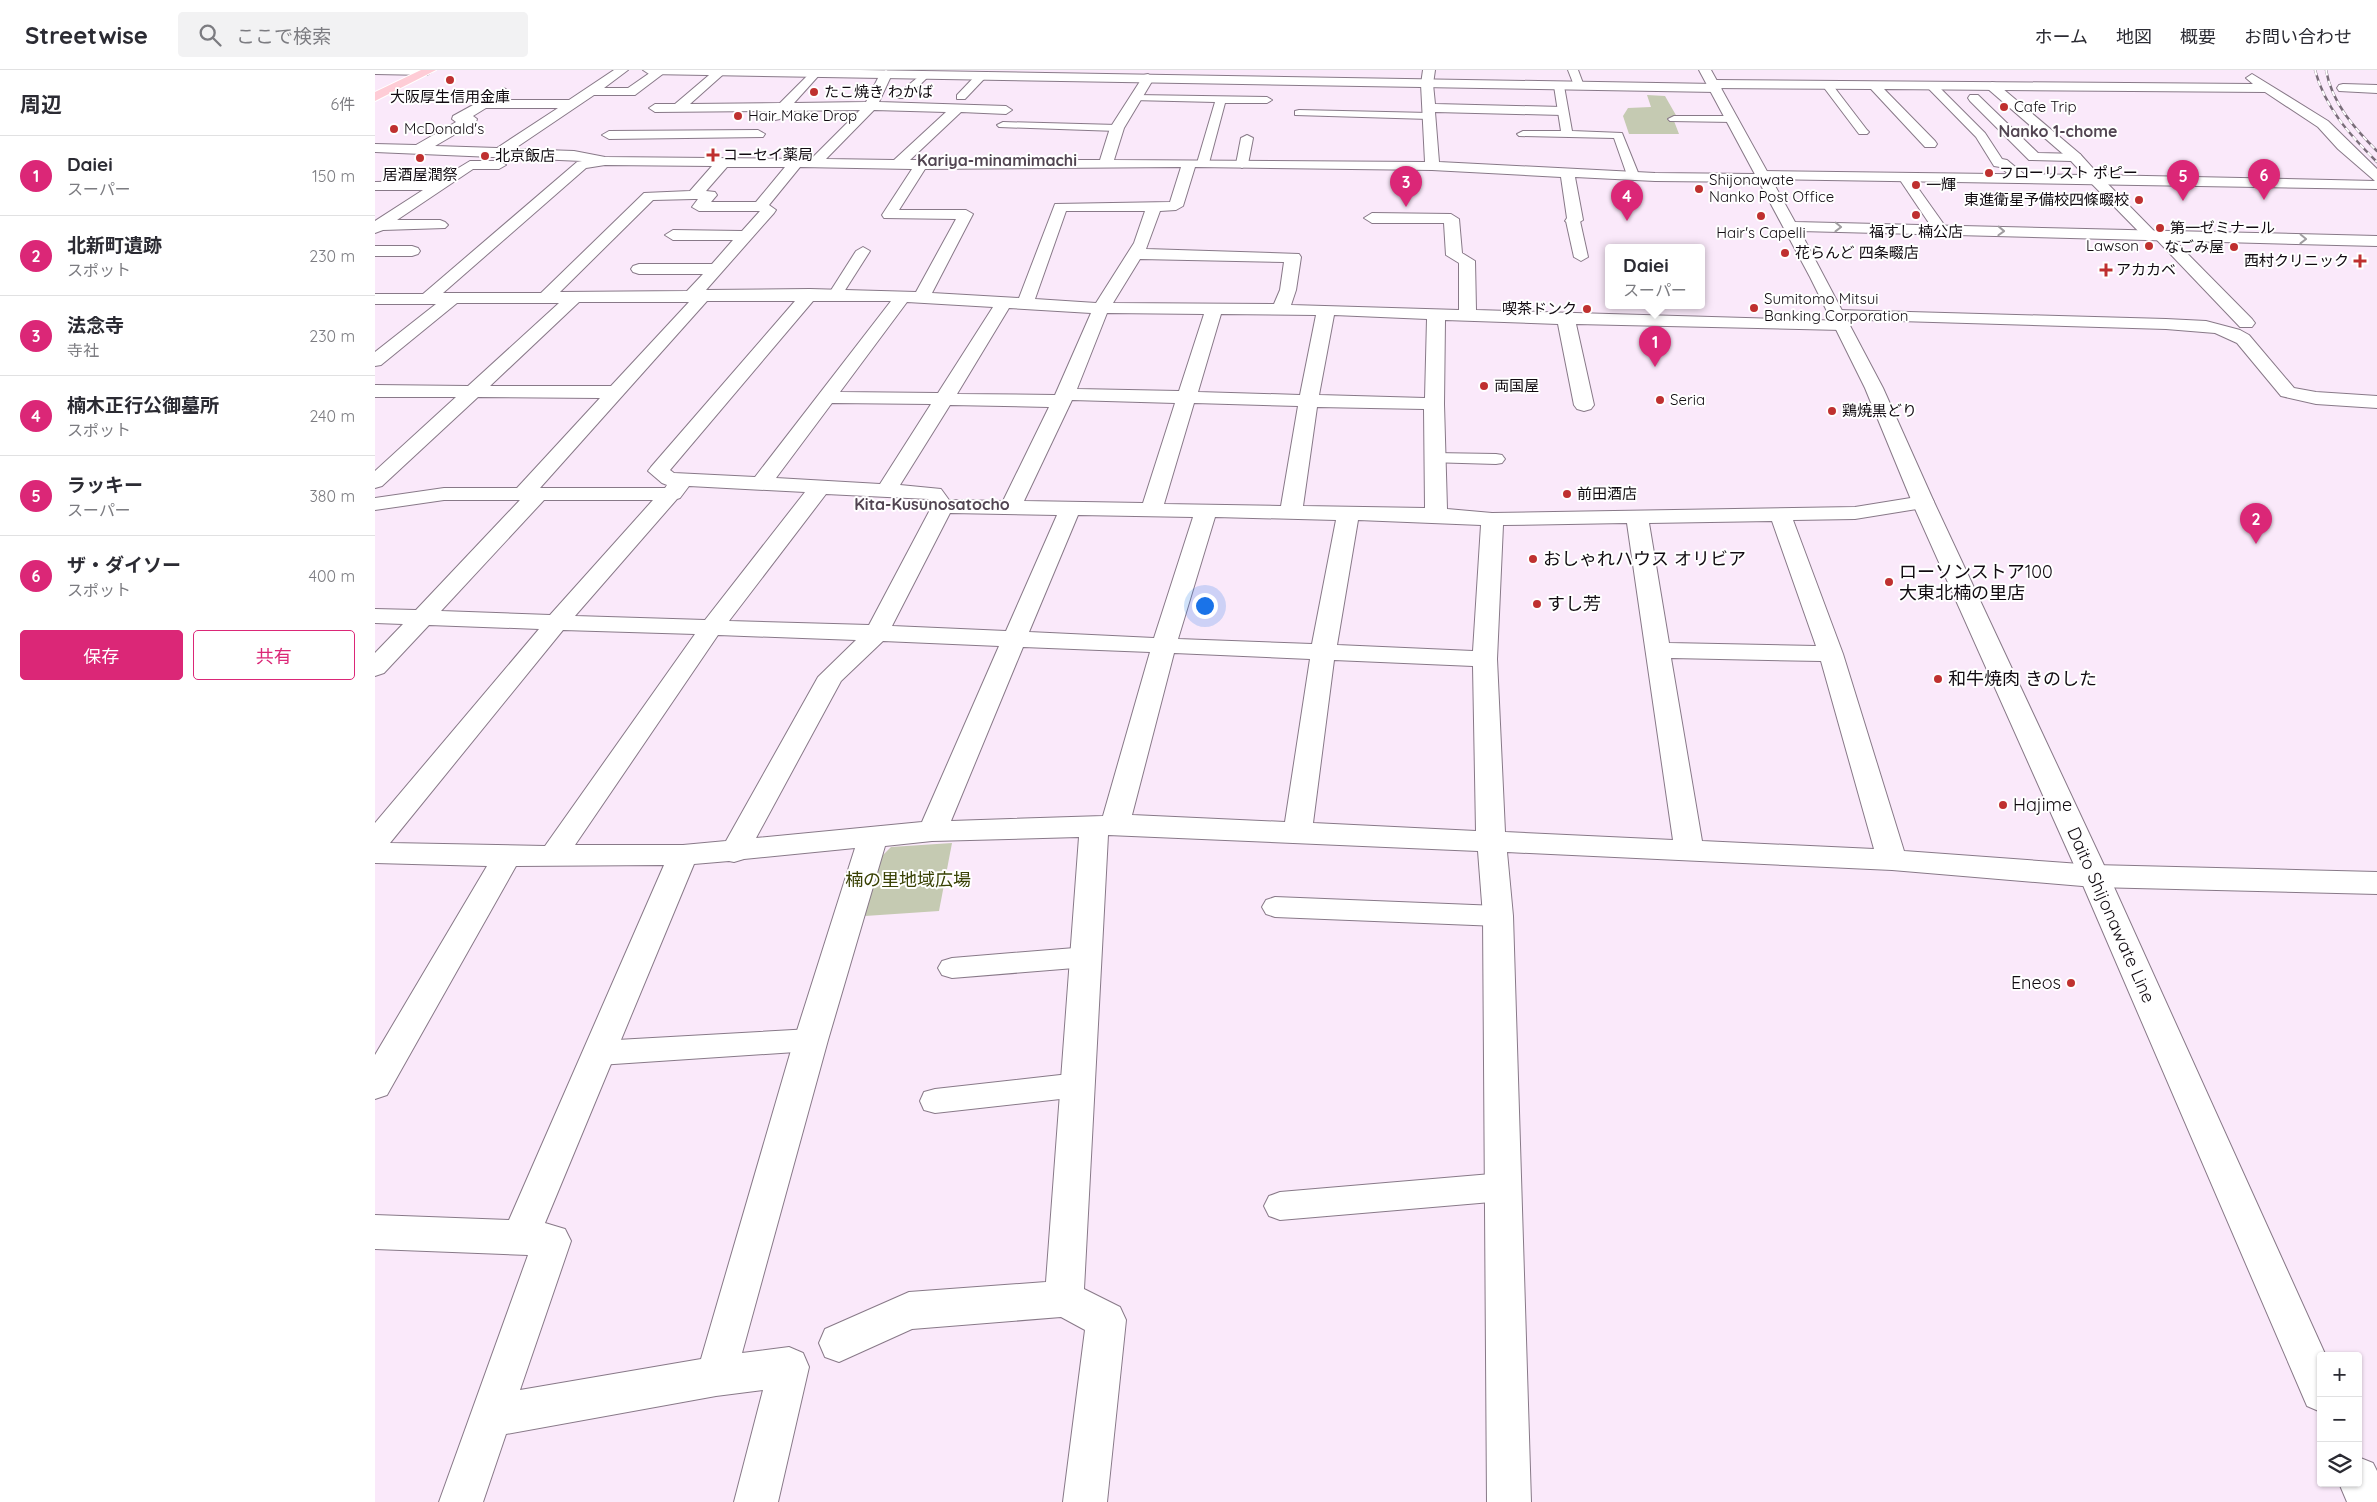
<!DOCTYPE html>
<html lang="ja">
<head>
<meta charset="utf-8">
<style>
	body { margin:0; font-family:Quicksand,"Noto Sans JP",sans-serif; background:#f2f2f3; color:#2b2b33 }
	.controls { position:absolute; right:15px; bottom:15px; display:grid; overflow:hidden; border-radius:5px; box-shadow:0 1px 4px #0004 }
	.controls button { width:45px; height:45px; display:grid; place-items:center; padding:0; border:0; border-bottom:1px solid #e1e1e2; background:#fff; color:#2b2b33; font:25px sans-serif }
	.you { position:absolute; left:829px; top:535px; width:18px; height:18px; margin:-12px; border:4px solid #fff; border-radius:50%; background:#1a73e8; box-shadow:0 0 0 8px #1a73e833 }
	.badge { display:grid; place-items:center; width:32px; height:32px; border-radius:50%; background:#db2777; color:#fff; font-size:16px; font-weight:700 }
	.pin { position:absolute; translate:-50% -41px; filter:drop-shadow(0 1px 2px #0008) }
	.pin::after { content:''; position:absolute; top:26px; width:18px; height:15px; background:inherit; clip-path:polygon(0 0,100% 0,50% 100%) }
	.popup { position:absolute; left:1230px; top:174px; width:100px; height:65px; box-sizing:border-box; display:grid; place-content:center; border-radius:5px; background:#fff; filter:drop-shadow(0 1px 4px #0005); font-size:16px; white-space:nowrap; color:#7c7c81 }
	.popup b { font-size:19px; color:#2b2b33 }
	.popup::after { content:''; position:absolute; left:50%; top:100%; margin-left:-10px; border:10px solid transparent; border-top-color:#fff }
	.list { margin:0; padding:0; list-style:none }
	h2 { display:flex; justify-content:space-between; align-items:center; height:65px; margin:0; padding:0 20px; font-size:21px }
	h2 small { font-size:16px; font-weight:400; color:#7c7c81 }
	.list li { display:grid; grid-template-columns:32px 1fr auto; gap:15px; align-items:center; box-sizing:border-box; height:80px; padding:0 20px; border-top:1px solid #e1e1e2 }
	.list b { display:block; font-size:19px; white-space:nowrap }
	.list p { margin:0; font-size:16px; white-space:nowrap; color:#7c7c81 }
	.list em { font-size:16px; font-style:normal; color:#7c7c81 }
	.actions { display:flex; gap:10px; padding:15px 20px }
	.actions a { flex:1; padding:11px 0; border:1px solid #db2777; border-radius:5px; text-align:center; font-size:18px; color:#db2777 }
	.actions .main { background:#db2777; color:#fff }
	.icon { flex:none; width:28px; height:28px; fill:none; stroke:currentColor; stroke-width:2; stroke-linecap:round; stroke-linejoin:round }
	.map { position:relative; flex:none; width:2002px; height:1432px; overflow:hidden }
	header { display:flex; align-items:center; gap:30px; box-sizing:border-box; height:70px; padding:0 25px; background:#fff; border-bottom:1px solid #e1e1e2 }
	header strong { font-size:24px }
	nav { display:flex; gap:28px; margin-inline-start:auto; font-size:18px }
	.search { width:350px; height:45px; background:#f2f2f3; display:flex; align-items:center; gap:12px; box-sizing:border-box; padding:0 18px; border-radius:5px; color:#7c7c81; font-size:19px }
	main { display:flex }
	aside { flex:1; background:#fff }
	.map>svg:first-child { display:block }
</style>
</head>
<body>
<header>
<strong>Streetwise</strong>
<div class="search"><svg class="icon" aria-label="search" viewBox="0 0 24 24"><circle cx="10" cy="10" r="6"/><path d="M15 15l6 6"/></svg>ここで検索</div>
<nav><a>ホーム</a><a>地図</a><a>概要</a><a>お問い合わせ</a></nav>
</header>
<main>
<aside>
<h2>周辺<small>6件</small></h2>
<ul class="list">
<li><span class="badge">1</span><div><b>Daiei</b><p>スーパー</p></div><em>150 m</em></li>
<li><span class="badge">2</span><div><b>北新町遺跡</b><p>スポット</p></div><em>230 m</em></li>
<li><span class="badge">3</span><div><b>法念寺</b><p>寺社</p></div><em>230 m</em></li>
<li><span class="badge">4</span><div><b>楠木正行公御墓所</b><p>スポット</p></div><em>240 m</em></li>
<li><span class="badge">5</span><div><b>ラッキー</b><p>スーパー</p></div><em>380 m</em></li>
<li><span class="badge">6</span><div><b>ザ・ダイソー</b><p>スポット</p></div><em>400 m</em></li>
</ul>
<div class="actions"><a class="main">保存</a><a>共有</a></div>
</aside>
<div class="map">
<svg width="2002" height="1432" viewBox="0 0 2002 1432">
	<rect width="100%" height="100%" fill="#fae9fa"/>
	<g fill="#c5cab2">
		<polygon points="1272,25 1290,26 1302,47 1299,51 1304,64 1254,64 1248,46 1253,38 1276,37"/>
		<polygon points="577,773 564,841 490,846 502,791 516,777"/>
	</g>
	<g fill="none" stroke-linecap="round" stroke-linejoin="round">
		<g stroke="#887988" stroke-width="2">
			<g id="service">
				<polygon points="1193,0 1203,0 1209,16 1208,18 1200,18"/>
				<polygon points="549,2 553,3 553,7 531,28 523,28 523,24"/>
				<polygon points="606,3 610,4 610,8 590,29 582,29 582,25 602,4"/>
				<polygon points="1452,12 1456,13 1492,60 1494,62 1492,64 1484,64 1447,15"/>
				<polygon points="1556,12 1560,13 1610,63 1627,89 1632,90 1650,105 1652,108 1650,111 1642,111 1625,97 1619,96 1601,67 1552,17 1551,15"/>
				<polygon points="1184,13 1189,16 1197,61 1247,63 1264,105 1262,108 1254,108 1252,105 1239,68 1144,66 1142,64 1148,61 1186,61 1179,16"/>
				<polygon points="761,25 892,27 897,30 892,33 850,33 834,93 828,97 822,93 840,32 757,30 757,26"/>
				<polygon points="924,40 1054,43 1060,46 1054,49 920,45 920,41"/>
				<polygon points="1299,46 1357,46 1363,49 1357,52 1295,51 1293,49"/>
				<polygon points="628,52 742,55 748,58 742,61 624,57 622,55"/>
				<polygon points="872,65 878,68 873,94 867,98 861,94 866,68"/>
				<polygon points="1529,103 1533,104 1570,156 1572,159 1570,162 1560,162 1523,107"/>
				<polygon points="1198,147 1205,151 1213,187 1206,191 1199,187 1191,151"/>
				<polygon points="488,177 495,181 467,225 465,228 455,228 453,225 481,181"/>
				<polygon points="1059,383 1121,384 1127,385 1130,389 1127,393 1121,394 1053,392 1050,388 1053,384"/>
				<polygon points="900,827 1123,836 1132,839 1136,846 1132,853 1123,856 900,847 891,844 887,837 891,830"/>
				<polygon points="712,877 722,880 725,887 722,894 712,897 577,908 567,905 563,898 567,891 577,888"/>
				<polygon points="436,959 446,962 450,970 446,978 436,981 224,995 214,991 210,983 214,975 224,971"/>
				<polygon points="703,1003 713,1006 718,1015 713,1024 703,1027 560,1043 549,1040 545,1031 549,1022 560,1019"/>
				<polygon points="1128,1103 1139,1107 1144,1117 1139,1127 1128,1131 905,1150 894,1146 889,1136 894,1126 905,1122"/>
			</g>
		</g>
		<g stroke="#887988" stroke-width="2">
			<g id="pedestrian">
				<polygon points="1617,12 1621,13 1705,84 1707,87 1705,90 1695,90 1613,19 1611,16"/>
				<polygon points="1721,106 1726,107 1780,162 1791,162 1877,249 1880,253 1877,257 1865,257 1780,168 1770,168 1716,113 1714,110 1716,107"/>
			</g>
		</g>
		<g stroke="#887988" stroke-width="2">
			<g id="minor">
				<polygon points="0,0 57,0 58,1 52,5 0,4"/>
				<path d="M 239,0 L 253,0 L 229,18 L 253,18 L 279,0 L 293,0 L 260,25 L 219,25 L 139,79 L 199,81 L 230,87 L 436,89 L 485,40 L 412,41 L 405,49 L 400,50 L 394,46 L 398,41 L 280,42 L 274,38 L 280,34 L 300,34 L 340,0 L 352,1 L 315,34 L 405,33 L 438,0 L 444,0 L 446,3 L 419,33 L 491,32 L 505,4 L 511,0 L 517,4 L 504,32 L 631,36 L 637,40 L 631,44 L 586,42 L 535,90 L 725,90 L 735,58 L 769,5 L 773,4 L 779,8 L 749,58 L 739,90 L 1050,92 L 1046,14 L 1048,0 L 1060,0 L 1058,14 L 1060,34 L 1187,37 L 1193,41 L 1187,45 L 1060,42 L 1064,92 L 1280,103 L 1380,104 L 1386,101 L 1709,105 L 1696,91 L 1654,90 L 1595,31 L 1593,28 L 1595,25 L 1603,25 L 1663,83 L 1705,84 L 1724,105 L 2000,111 L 1963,79 L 1943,57 L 1890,22 L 1509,19 L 1560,71 L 1562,74 L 1560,77 L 1550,77 L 1496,19 L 1338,18 L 1332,14 L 1338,10 L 1878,14 L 1871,8 L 1877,4 L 1953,51 L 2002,99 L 2002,119 L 1394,109 L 1388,112 L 1280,111 L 1200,107 L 1208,150 L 1198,156 L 1190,151 L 1192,148 L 1186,107 L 1057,100 L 820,97 L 808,136 L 801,140 L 785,141 L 771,179 L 924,184 L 926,187 L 921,220 L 916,235 L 1084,240 L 1084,193 L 1071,185 L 1069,153 L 997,153 L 989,148 L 997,143 L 1076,144 L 1084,149 L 1087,183 L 1100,191 L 1101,240 L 1473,251 L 1476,255 L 1473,259 L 1467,260 L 1201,254 L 1219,335 L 1216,339 L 1209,341 L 1202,339 L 1199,335 L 1183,254 L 1070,250 L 1069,334 L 1072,439 L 1117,443 L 1480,437 L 1548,426 L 1556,427 L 1559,432 L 1556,437 L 1548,438 L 1480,449 L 1418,450 L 1468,584 L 1529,781 L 1719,795 L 1729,799 L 1734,806 L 1729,813 L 1719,817 L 1517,800 L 1132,782 L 1138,846 L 1156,1432 L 1112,1432 L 1108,846 L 1103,781 L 733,765 L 709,1219 L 745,1237 L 751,1250 L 732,1432 L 688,1432 L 710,1260 L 686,1247 L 537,1259 L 464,1292 L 450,1287 L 444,1273 L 450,1259 L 534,1222 L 671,1212 L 704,767 L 557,771 L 510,776 L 453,970 L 367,1283 L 414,1277 L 428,1283 L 434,1297 L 403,1432 L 359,1432 L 388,1320 L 341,1326 L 131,1364 L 108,1432 L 64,1432 L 153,1185 L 0,1179 L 0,1145 L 134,1150 L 289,795 L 141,796 L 12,1025 L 0,1029 L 0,985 L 112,796 L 0,793 L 0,753 L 164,559 L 54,555 L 9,603 L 0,606 L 0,583 L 28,554 L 0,553 L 0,539 L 41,540 L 145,430 L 69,430 L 0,440 L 0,428 L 69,418 L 142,418 L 225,328 L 103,327 L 7,416 L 0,418 L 0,401 L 81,327 L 0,327 L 0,315 L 93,316 L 184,233 L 82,233 L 6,295 L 0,296 L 0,282 L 61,234 L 0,234 L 0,224 L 48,224 L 202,92 L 207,91 L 0,82 L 0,74 L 41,75 L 81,52 L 77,49 L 78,46 L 129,18 L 135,22 L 124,30 L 194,30 ZM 111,38 L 183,38 L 122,78 L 60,76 L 101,52 L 102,49 L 98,46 ZM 499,40 L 571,42 L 519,90 L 451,89 ZM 230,95 L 337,96 L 315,121 L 269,123 L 166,223 L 68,223 L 211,98 ZM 352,97 L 410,97 L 381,132 L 336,132 L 342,125 L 340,122 L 331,121 ZM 425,97 L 537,99 L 507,145 L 509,148 L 581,149 L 541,222 L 435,219 L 331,220 L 399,143 L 401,140 L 394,135 ZM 806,97 L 795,132 L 680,134 L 644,228 L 557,223 L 598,144 L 591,140 L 524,140 L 550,99 ZM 319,129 L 323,129 L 317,137 L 324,141 L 385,141 L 367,161 L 298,160 L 290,165 L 298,170 L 358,170 L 337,194 L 264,194 L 258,196 L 256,199 L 258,202 L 264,204 L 328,204 L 312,221 L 185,222 L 278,130 ZM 691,141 L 770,141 L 759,173 L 721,233 L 660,229 ZM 765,189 L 909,192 L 905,220 L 899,234 L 738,233 ZM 332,231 L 420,231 L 276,397 L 273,401 L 287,413 L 292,415 L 290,418 L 165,418 ZM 438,231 L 516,231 L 380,407 L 299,403 L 295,400 ZM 204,232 L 314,232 L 236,316 L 115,316 ZM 532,232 L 618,237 L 563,323 L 465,322 ZM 634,238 L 716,243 L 680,325 L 582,324 ZM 732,243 L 829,244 L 804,321 L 702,319 ZM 846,244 L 941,245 L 925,325 L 823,322 ZM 959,245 L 1052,249 L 1050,328 L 944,325 ZM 697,330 L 800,333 L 768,433 L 649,431 ZM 457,333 L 556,334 L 505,414 L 401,408 ZM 819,333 L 923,336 L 906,436 L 789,434 ZM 575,335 L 674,337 L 628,431 L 574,430 L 566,419 L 525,415 ZM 942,337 L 1049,339 L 1050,438 L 928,436 ZM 314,416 L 430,422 L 330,550 L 200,546 L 302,429 L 305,428 ZM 451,424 L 553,429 L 557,436 L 494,555 L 354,551 ZM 169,430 L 278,430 L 175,545 L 66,541 ZM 575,443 L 682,445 L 631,561 L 517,556 ZM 703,445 L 818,447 L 779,568 L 654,562 ZM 840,447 L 961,450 L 937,574 L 803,569 ZM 983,450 L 1106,455 L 1098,581 L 962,575 ZM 1397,451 L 1441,576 L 1294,573 L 1274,453 ZM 1252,453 L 1298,770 L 1130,762 L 1122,589 L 1128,455 ZM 188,560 L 320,564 L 170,776 L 15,773 ZM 343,565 L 481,570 L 443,607 L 351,771 L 308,775 L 200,775 ZM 508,571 L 624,576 L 547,752 L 381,768 L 466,611 ZM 648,577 L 775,582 L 728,746 L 576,751 ZM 799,583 L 935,589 L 910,752 L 757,745 ZM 1296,588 L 1446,591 L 1499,779 L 1327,771 ZM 959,590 L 1098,596 L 1101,761 L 938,753 ZM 480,778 L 419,970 L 326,1289 L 145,1320 L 196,1171 L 190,1159 L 170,1153 L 319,794 L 354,791 L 359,792 L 369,789 Z"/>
				<polygon points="1968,14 2002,15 2002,23 1964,21 1962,18 1964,15"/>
				<polygon points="383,60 390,64 388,67 234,69 227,65 234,61"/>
				<polygon points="95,91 124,91 131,95 124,99 98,99 22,150 65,150 70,152 73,155 70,158 8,160 0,163 0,151 48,120 0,120 0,112 62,111"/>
				<polygon points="0,176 37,176 43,178 45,181 43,184 37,186 0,186"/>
			</g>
		</g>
		<g stroke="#887988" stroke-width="2">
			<g id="tertiary">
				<polygon points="268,0 485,0 1341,14 1347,18 1341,22 274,4"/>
				<polygon points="1463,240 1791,249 1831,251 1865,260 1874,265 1919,318 1941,322 2002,326 2002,338 1941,334 1906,326 1862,273 1840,263 1791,259 1457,249 1454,245 1457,241"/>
				<polygon points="1719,795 2002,802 2002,824 1719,817 1709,813 1704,806 1709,799"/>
			</g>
		</g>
		<g stroke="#887988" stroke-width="2">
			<g id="secondary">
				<polygon points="1324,0 1336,0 1420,152 2002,166 2002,176 1425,161 1508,318 1559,432 1734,806 1951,1286 1946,1286 1946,1342 1932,1336 1704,806 1537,432 1490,318 1435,207"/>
				<polygon points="1983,1387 1998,1393 2002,1401 2002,1432 1972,1432 1964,1413 1983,1413"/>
			</g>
		</g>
		<g stroke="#fff" stroke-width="2">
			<polygon id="trunk" points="46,0 61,0 0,31 0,22"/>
		</g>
		<use href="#service" fill="#fff" fill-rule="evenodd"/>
		<use href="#pedestrian" fill="#fff" fill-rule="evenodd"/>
		<use href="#minor" fill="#fff" fill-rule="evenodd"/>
		<use href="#tertiary" fill="#fff" fill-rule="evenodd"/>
		<use href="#secondary" fill="#fff" fill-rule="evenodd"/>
		<use href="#trunk" fill="#feccd6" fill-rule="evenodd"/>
		<g stroke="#796e79" stroke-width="2.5">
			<g id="rail">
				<path d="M 1940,0 C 1950,38 1975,65 2002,92"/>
				<path d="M 1951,0 C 1957,33 1979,58 2002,81"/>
			</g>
		</g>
		<use href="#rail" stroke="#fff" stroke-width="2" stroke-dasharray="5.5" stroke-linecap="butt"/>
	</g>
	<defs><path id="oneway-chevron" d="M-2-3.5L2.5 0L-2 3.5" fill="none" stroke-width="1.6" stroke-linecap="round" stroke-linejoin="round" transform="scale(1.25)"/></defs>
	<g stroke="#a09da0">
		<use href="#oneway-chevron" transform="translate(1463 157) rotate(1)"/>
		<use href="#oneway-chevron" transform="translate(1626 161) rotate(2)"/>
		<use href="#oneway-chevron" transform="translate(1928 169) rotate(1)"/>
	</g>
	<g fill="#bf302f" stroke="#fff" stroke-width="2">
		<circle cx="75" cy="10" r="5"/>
		<circle cx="439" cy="22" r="5"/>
		<circle cx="1629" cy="37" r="5"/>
		<circle cx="363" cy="46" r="5"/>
		<circle cx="19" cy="59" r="5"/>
		<path d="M335.5 77.5h5v5h5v5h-5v5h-5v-5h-5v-5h5z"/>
		<circle cx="110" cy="86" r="5"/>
		<circle cx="45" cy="88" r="5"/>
		<circle cx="1614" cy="103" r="5"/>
		<circle cx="1541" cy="115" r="5"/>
		<circle cx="1324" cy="119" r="5"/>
		<circle cx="1764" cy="130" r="5"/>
		<circle cx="1541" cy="145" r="5"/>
		<circle cx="1386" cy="146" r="5"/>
		<circle cx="1785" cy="158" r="5"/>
		<circle cx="1774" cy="176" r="5"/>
		<circle cx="1859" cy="177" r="5"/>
		<circle cx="1410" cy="183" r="5"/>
		<path d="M1982.5 183.5h5v5h5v5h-5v5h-5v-5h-5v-5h5z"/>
		<path d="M1728.5 192.5h5v5h5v5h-5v5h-5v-5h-5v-5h5z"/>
		<circle cx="1379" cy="238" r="5"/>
		<circle cx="1212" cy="239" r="5"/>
		<circle cx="1109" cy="316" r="5"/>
		<circle cx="1285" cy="330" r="5"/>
		<circle cx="1457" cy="341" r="5"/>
		<circle cx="1192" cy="424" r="5"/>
		<circle cx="1158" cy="489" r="5"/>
		<circle cx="1514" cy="512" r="5"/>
		<circle cx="1162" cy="534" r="5"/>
		<circle cx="1563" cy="609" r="5"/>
		<circle cx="1628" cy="735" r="5"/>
		<circle cx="1696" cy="913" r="5"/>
	</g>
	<g text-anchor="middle" stroke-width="4" stroke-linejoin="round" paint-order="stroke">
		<g font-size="15" fill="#110b11" stroke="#fff" text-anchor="start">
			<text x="449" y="27">たこ焼き わかば</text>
			<text x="75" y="32" text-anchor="middle">大阪厚生信用金庫</text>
			<text x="1639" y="42">Cafe Trip</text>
			<text x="373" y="51">Hair Make Drop</text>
			<text x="29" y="64">McDonald's</text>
			<text x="348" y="90">コーセイ薬局</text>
			<text x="120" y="91">北京飯店</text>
			<text x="1624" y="108">フローリスト ポピー</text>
			<text x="45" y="110" text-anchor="middle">居酒屋潤祭</text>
			<text x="1334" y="115">Shijonawate<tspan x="1334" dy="17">Nanko Post Office</tspan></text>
			<text x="1551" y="120">一輝</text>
			<text x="1754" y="135" text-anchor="end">東進衛星予備校四條畷校</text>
			<text x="1795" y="163">第一ゼミナール</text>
			<text x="1541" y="167" text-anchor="middle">福すし 楠公店</text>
			<text x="1386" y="168" text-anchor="middle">Hair's Capelli</text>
			<text x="1764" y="181" text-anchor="end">Lawson</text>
			<text x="1849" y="182" text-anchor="end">なごみ屋</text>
			<text x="1420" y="188">花らんど 四条畷店</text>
			<text x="1974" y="196" text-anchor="end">西村クリニック</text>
			<text x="1741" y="205">アカカベ</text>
			<text x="1389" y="234">Sumitomo Mitsui<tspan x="1389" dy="17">Banking Corporation</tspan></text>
			<text x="1202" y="244" text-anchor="end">喫茶ドンク</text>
			<text x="1119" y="321">両国屋</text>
			<text x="1295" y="335">Seria</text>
			<text x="1467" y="346">鶏焼黒どり</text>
			<text x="1202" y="429">前田酒店</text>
		</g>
		<g font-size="16" font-weight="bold" fill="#524552" stroke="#fff">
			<text x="1683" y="67">Nanko 1-chome</text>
			<text x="622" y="96">Kariya-minamimachi</text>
			<text x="557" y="440">Kita-Kusunosatocho</text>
		</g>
		<g font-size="18" fill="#110b11" stroke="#fff" text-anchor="start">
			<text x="1168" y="495">おしゃれハウス オリビア</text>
			<text x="1524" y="508">ローソンストア100<tspan x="1524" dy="21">大東北楠の里店</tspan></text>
			<text x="1172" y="540">すし芳</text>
			<text x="1573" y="615">和牛焼肉 きのした</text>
			<text x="1638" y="741">Hajime</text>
			<text x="1686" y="919" text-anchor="end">Eneos</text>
		</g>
		<g font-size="18" fill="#394104" stroke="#fff">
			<text x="533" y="816">楠の里地域広場</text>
		</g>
		<g font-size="18" fill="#110b11" stroke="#fff">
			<text transform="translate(1736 845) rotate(66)" y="6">Daito Shijonawate Line</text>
		</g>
	</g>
</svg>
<div class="controls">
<button>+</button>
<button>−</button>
<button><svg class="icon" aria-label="layers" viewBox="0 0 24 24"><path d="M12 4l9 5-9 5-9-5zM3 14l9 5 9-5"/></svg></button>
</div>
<div class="you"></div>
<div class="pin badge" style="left:1280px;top:297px">1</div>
<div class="popup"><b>Daiei</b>スーパー</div>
<div class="pin badge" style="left:1881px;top:474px">2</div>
<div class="pin badge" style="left:1031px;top:137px">3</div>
<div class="pin badge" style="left:1252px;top:151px">4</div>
<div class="pin badge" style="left:1808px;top:131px">5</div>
<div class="pin badge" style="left:1889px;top:130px">6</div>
</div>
</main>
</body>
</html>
